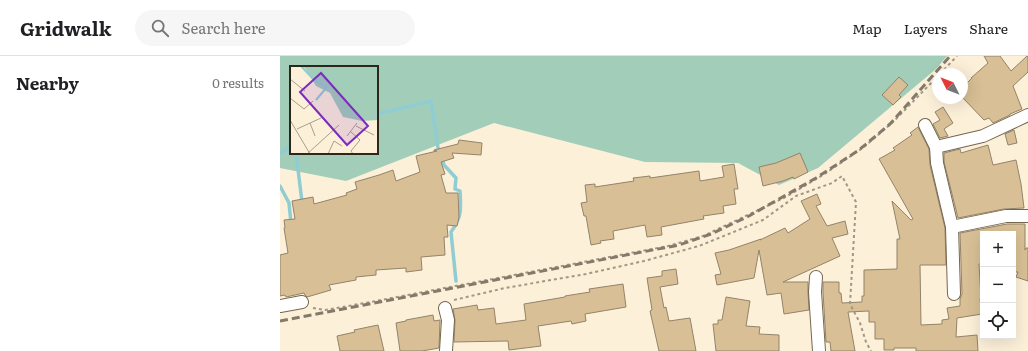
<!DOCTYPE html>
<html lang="en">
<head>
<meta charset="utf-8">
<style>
	body { margin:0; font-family:Literata,serif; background:#f6f6f6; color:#202124 }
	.controls { position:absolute; right:12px; bottom:12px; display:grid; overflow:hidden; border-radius:0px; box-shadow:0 4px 16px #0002 }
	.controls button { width:36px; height:36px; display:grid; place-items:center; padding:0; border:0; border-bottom:1px solid #e0e0e0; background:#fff; color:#202124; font:20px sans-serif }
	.compass { position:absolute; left:652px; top:12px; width:36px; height:36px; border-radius:50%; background:#fff; box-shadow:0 4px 16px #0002; rotate:312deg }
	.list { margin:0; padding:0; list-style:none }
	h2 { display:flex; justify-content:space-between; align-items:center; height:52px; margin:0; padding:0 16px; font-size:17px }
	h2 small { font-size:13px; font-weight:400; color:#757577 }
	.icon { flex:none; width:22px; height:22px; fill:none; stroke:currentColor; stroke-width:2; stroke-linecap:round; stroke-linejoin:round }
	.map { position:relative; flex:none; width:748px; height:295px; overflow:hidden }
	header { display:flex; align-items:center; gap:24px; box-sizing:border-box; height:56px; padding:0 20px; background:#fff; border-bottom:1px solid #e0e0e0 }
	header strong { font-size:19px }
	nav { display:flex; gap:22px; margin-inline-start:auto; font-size:14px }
	.search { width:280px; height:36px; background:#f6f6f6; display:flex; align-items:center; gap:10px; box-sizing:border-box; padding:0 14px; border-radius:22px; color:#757577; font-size:15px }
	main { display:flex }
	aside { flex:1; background:#fff }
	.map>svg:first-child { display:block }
</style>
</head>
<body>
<header>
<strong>Gridwalk</strong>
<div class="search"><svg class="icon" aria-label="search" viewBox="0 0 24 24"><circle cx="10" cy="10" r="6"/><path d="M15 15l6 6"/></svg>Search here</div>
<nav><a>Map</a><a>Layers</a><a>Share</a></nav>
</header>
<main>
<aside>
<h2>Nearby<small>0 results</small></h2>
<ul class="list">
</ul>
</aside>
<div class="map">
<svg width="748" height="295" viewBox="0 0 748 295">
	<rect width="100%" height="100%" fill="#fdf0d9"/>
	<path fill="#a2ceb9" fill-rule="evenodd" d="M 0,0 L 667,0 L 656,13 L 538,112 L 499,129 L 458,107 L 365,106 L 214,67 L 66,125 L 0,112 ZM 11,11 L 97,11 L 97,97 L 11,97 Z"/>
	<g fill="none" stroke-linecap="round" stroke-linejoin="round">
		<g stroke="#8fcdd2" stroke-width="3.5">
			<polyline points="97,58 151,45 158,92 160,97"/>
			<polyline points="0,97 11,90"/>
			<polyline points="16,97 22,146"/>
			<path d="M 162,102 L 164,109 L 176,122 L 175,133 L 180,135 C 181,153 182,161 171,176 L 176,225"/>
			<polyline points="0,130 9,147 11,167"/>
		</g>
	</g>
	<g fill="#d8bf95" stroke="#93836a">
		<polygon points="704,0 720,0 731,15 747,0 748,0 748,16 733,30 742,53 730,58 730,59 713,67 709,62 704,64 682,41 682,32 692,22 691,22 708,7"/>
		<polygon points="619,21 628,29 619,39 621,41 613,49 602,39"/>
		<polygon points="663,51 673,67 664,73 668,80 660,82 653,68 660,64 655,56"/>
		<polygon points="638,71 649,93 650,109 665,172 666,209 640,209 641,269 662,268 662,264 669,263 667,252 680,250 680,243 682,238 680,177 727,168 745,168 745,194 746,192 748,192 748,225 736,221 738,216 733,216 733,178 703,178 703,208 699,208 701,243 700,243 702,258 677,262 676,281 697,279 698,295 636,295 636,292 614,292 614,294 604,294 604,283 595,283 595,266 589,266 589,255 568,256 575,295 551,295 550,286 546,286 543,236 543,226 559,226 559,237 561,237 562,247 582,246 582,240 584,240 584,214 617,213 617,183 620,183 612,145 631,164 633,163 599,103 615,94 613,92 632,79 630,77"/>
		<polygon points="734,74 737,87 728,89 725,78"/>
		<polygon points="179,84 202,87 201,99 172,97 174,102 161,106 165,118 161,119 166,137 178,137 179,161 177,170 167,169 168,181 164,181 165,199 141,201 142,214 126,216 126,212 96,214 96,219 76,221 76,224 49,229 51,234 27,241 25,239 24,237 6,241 5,239 0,240 0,199 8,197 4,172 5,172 4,164 15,163 12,145 33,141 34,148 67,139 66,137 77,133 75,126 99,119 113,114 116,125 140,116 136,100 157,95 154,95 154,94 178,88"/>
		<polygon points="708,89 713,109 736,104 741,128 744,152 724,153 678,162 664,106 664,97 680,93 681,97"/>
		<polygon points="520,97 528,116 514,123 513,121 503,125 483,130 479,111 496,107"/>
		<polygon points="454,108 458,133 454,133 456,148 443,150 444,157 423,160 424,163 381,171 382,179 367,181 365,169 333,175 334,183 320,185 321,187 311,189 306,160 304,160 301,147 307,146 305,129 315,128 315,131 354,125 353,122 370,120 370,122 419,115 420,125 444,121 442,110"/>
		<polygon points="537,138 541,148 536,150 547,170 565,165 568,178 552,182 560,200 503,226 528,226 528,236 529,254 504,258 501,237 487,239 479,194 474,222 437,229 435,219 441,218 435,197 449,194 481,183 480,184 505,172 508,177 530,163 521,145"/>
		<polygon points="396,213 398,228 380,231 384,252 386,251 389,265 410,262 416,295 379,295 370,255 372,254 367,222 382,220 382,215"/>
		<polygon points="343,228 346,251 305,258 306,265 292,268 291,265 258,270 261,290 229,294 228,285 174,286 175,264 173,253 197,249 198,254 214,252 216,268 246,264 244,248 285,241 285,240 310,236 309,233"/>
		<polygon points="446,241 470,245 466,270 480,271 479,278 499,279 499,295 436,295 433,268 438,268 438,264 442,264"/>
		<polygon points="153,259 154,265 160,264 160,265 159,292 142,295 120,295 116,267 126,265 126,264"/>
		<polygon points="98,269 104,295 60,295 57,280 75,276 74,274"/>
	</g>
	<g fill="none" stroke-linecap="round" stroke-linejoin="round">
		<g stroke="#75674e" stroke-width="14">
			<g id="minor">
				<polyline points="645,69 656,91 657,107 672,171 674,238"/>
				<polyline points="656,91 703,80 748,59"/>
				<polyline points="672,171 726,160 748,160"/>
				<polyline points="536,221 535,236 539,295"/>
				<polyline points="0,250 22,246"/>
				<polyline points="165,252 168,264 166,295"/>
			</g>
		</g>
		<g stroke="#a19785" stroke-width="2" stroke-dasharray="3 3" stroke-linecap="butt">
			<polyline points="660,18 677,0"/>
			<polyline points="174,244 225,232 306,218 364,205 419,190 483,164 516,140 552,127 562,120 576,146 570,248 580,267 586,286 591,295"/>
			<polyline points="33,252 45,254 85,247 388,190 423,180 472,157 504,142 543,119 584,91 613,66 658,20"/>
		</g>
		<use href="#minor" stroke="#fff" stroke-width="12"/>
		<polyline stroke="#837a6a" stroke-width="3" stroke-dasharray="8 4" stroke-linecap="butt" points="0,265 399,189 431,178 469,160 536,122 579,94 610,68 670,0"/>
	</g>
	<g transform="translate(10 10)">
		<rect width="88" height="88" fill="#fdf0d9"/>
		<path d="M 11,0 L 88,0 L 88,54 L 72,55 L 53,51 L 40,27 L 26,20 L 15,2 Z" fill="#a2ceb9"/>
		<path fill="none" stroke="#8fcdd2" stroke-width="2" d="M 11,0 L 23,13 L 37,21 L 26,34"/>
		<path fill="none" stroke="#a99f8d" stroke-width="1" d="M 0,13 L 15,25M 0,32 L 14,43 L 23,35M 0,54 L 20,88M 20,57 L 25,70M 66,60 L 84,69M 7,63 L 31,52M 61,66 L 70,74 L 61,85 L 63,88M 57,70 L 67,57M 17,88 L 49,59M 38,88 L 44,75 L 52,80"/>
		<path fill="#7b2cbf" fill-opacity="0.15" stroke="#7b2cbf" stroke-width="2" d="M 31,7 L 78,60 L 57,79 L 10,26 Z"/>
		<rect width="88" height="88" fill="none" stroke="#2c261b" stroke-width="2"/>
	</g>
</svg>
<div class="controls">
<button>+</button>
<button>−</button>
<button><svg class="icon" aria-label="locate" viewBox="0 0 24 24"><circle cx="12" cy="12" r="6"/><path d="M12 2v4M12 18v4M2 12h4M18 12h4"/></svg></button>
</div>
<svg class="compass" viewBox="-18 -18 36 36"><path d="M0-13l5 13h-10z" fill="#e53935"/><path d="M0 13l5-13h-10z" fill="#757577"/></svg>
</div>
</main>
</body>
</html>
